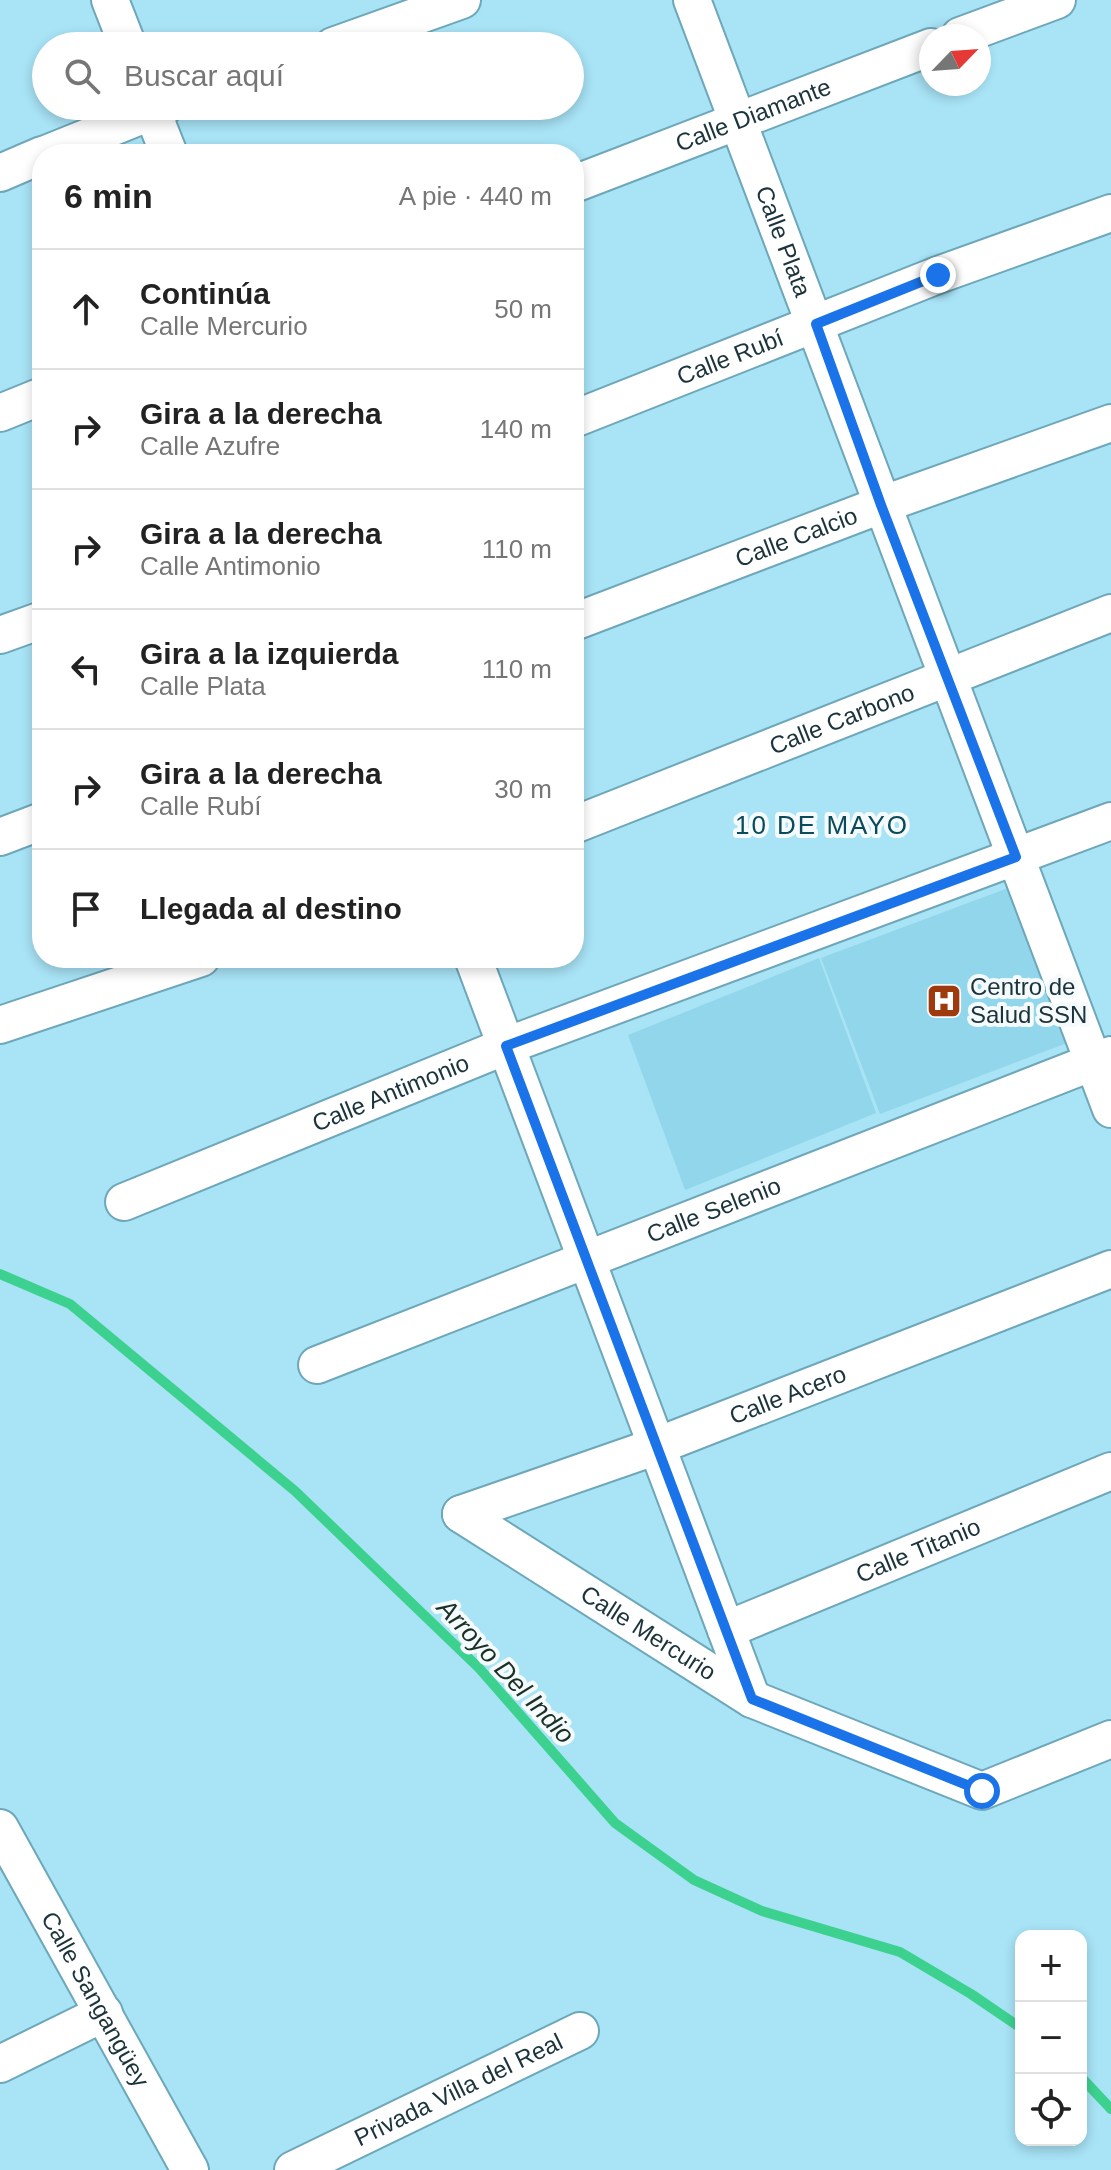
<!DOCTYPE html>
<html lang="es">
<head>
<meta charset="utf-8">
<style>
	body { margin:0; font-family:Helvetica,sans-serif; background:#f6f6f6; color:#222 }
	.controls { position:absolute; right:24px; bottom:24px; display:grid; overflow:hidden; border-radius:16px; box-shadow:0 4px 12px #0003 }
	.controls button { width:72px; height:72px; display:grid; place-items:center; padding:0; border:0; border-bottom:2px solid #e0e0e0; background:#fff; color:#222; font:40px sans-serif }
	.compass { position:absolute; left:919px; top:24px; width:72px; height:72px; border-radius:50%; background:#fff; box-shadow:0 4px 12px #0003; rotate:65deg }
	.stop { position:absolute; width:24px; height:24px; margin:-18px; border:6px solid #1a73e8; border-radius:50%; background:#fff }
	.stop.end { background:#1a73e8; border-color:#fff; box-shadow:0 2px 8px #0008 }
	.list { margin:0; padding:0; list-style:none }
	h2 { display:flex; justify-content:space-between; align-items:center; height:104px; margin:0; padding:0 32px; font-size:34px }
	h2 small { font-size:26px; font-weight:400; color:#767676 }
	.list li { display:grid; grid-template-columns:52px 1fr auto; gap:24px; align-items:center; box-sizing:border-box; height:120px; padding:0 32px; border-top:2px solid #e0e0e0 }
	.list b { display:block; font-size:30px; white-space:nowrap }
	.list p { margin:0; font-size:26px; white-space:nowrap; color:#767676 }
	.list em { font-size:26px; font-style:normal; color:#767676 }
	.icon { flex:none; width:44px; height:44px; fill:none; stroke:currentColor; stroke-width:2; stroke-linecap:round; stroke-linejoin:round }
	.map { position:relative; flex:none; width:1111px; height:2170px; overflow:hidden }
	.search { position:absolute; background:#fff; box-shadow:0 4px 12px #0003; left:32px; top:32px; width:552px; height:88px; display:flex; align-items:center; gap:20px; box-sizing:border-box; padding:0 28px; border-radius:44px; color:#767676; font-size:30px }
	.panel { position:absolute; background:#fff; box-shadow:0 4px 12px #0003; left:32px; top:144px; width:552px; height:824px; border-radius:32px }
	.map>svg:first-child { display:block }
</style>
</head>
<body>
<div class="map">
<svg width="1111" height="2170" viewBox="0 0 1111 2170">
	<rect width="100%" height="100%" fill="#a8e3f6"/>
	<g fill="#92d6eb">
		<polygon points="1008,888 1067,1043 880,1114 821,958"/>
		<polygon points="819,958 876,1113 685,1190 628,1035"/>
	</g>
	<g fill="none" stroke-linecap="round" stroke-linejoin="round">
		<g stroke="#3dd190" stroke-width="10">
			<polyline points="0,1274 70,1304 295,1491 479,1668 615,1823 694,1880 762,1911 900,1952 971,1994 1021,2028"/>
			<polyline points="1081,2077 1111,2109"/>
		</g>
		<g stroke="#6da7b9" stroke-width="40">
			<g id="minor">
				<polyline points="110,0 128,46"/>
				<path id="s1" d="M 692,0 L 1111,1109"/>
				<polyline points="960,36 1057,0"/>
				<polyline points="333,46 462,0"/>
				<polyline points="150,106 169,154"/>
				<polyline points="46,154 165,106"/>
				<polyline points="0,173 42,155"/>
				<path id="s2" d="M 574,184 L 931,47"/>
				<polyline points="0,413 42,396"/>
				<path id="s3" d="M 574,419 L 938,275 L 1111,213"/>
				<path id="s4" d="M 574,622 L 881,505 L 1111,423"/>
				<polyline points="0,635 42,620"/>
				<path id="s5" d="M 574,825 L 1111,613"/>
				<polyline points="0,837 42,821"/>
				<polyline points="473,958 752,1699"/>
				<polyline points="0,1025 201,958"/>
				<path id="s6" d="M 124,1202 L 506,1046 L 1111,821"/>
				<path id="s7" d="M 317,1365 L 1111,1055"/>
				<path id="s8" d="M 461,1514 L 752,1699 L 982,1791 L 1111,1739"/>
				<path id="s9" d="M 461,1514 L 657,1446 L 1111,1269"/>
				<path id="s10" d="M 726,1630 L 1111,1471"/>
				<path id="s11" d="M 0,1828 L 190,2170"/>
				<polyline points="0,2064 104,2013"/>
				<path id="s12" d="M 293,2170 L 580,2031"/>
			</g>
		</g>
		<use href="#minor" stroke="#fff" stroke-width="36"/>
	</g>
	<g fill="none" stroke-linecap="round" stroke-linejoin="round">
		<polyline stroke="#1a73e8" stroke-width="10" points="938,275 816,324 881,505 1016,857 506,1046 752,1699 982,1791"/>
	</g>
	<defs>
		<g id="hospital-square" transform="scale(1.8)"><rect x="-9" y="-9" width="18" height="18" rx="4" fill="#9f390e" stroke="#f5fafc"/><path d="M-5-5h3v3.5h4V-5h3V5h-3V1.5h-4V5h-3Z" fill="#fff"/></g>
	</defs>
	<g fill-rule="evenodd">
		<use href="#hospital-square" x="944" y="1001"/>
	</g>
	<g text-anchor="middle" stroke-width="8" stroke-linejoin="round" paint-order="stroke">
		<g font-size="24" fill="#1b333b" stroke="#f5fafc">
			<text dy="8" stroke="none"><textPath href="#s2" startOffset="192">Calle Diamante</textPath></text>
			<text dy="8" stroke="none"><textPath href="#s1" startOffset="258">Calle Plata</textPath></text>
			<text dy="8" stroke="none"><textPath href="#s3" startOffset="168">Calle Rubí</textPath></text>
			<text dy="8" stroke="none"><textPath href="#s4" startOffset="238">Calle Calcio</textPath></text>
			<text dy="8" stroke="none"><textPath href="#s5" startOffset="288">Calle Carbono</textPath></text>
			<text dy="8" stroke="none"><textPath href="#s6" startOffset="288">Calle Antimonio</textPath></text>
			<text dy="8" stroke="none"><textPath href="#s7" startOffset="426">Calle Selenio</textPath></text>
			<text dy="8" stroke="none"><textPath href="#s9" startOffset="348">Calle Acero</textPath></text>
			<text dy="8" stroke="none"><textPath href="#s10" startOffset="208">Calle Titanio</textPath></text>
			<text dy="8" stroke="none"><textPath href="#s8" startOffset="222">Calle Mercurio</textPath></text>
			<text dy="8" stroke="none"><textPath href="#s11" startOffset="196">Calle Sangangüey</textPath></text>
			<text dy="8" stroke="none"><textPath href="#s12" startOffset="184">Privada Villa del Real</textPath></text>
		</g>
		<g font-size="24" fill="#1b333b" stroke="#f5fafc" text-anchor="start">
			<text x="970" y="995">Centro de<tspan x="970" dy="28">Salud SSN</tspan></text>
		</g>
		<g font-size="26" letter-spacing="2" fill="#0a4b5b" stroke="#f5fafc">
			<text x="822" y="834">10 DE MAYO</text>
		</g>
		<g font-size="26" font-style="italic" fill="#193024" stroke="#f5fafc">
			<text transform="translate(506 1671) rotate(47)" y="9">Arroyo Del Indio</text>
		</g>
	</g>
</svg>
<div class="controls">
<button>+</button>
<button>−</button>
<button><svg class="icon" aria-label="locate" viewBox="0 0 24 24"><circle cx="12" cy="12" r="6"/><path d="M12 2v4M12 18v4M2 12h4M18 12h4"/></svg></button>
</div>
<svg class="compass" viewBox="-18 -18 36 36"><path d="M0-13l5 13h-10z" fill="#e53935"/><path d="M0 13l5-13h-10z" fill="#767676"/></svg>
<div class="stop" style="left:982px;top:1791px"></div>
<div class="stop end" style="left:938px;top:275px"></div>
<div class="search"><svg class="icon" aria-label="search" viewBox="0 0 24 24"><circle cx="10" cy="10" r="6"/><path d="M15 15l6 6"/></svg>Buscar aquí</div>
<section class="panel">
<h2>6 min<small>A pie · 440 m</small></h2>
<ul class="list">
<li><svg class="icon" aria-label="ahead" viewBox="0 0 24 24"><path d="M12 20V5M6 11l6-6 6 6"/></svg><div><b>Continúa</b><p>Calle Mercurio</p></div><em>50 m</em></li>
<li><svg class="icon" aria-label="right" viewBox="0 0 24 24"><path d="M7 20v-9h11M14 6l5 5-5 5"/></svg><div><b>Gira a la derecha</b><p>Calle Azufre</p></div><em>140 m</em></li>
<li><svg class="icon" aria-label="right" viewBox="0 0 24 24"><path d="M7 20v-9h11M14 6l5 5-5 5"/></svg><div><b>Gira a la derecha</b><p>Calle Antimonio</p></div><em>110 m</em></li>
<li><svg class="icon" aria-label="left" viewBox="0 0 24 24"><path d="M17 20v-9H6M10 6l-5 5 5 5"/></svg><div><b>Gira a la izquierda</b><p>Calle Plata</p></div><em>110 m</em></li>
<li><svg class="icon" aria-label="right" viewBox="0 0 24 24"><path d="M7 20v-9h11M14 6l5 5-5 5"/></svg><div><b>Gira a la derecha</b><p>Calle Rubí</p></div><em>30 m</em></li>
<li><svg class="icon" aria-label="arrive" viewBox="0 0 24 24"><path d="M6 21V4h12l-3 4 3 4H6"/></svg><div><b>Llegada al destino</b></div></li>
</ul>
</section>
</div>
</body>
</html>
